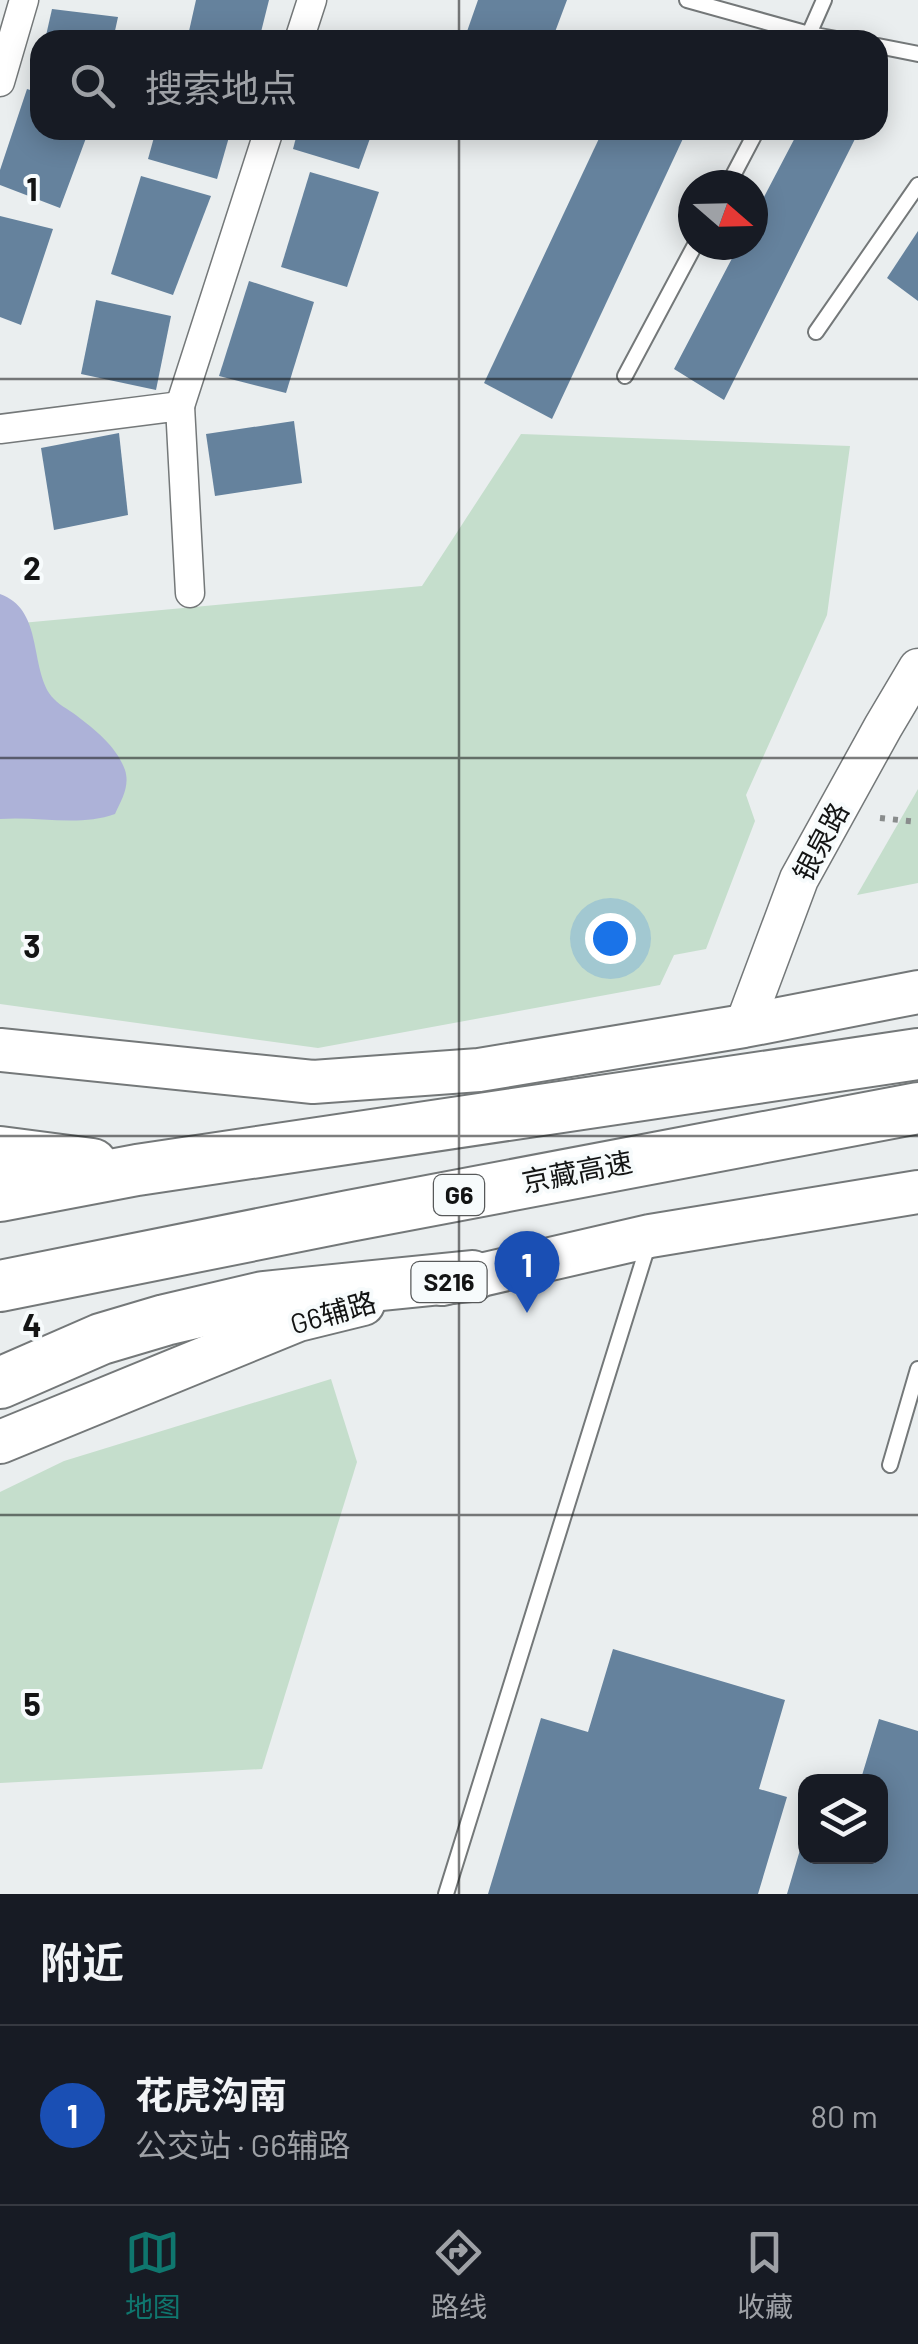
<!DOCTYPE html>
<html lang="zh">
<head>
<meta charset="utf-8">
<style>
	body { margin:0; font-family:Barlow,"Noto Sans SC",sans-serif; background:#242831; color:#f1f3f6 }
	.controls { position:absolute; right:30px; bottom:30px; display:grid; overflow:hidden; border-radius:20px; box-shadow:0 5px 25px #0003 }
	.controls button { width:90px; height:90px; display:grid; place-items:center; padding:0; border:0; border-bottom:2px solid #363941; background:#171b24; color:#f1f3f6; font:50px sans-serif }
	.compass { position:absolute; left:678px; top:170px; width:90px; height:90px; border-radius:50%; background:#171b24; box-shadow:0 5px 25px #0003; rotate:110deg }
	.you { position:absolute; left:610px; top:938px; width:35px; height:35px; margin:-25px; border:8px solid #fff; border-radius:50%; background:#1a73e8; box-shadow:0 0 0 15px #1a73e833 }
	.badge { display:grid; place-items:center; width:65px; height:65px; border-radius:50%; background:#0f766e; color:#fff; font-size:32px; font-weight:700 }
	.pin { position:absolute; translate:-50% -82px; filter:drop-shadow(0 2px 5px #0008) }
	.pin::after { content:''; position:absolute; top:52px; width:35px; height:30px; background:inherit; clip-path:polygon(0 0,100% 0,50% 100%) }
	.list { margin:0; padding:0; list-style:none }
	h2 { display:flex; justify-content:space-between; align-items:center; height:130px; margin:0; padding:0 40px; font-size:42px }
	h2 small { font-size:32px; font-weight:400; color:#9ea1a6 }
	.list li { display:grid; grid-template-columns:65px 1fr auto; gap:30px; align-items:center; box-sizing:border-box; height:180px; padding:0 40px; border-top:2px solid #363941 }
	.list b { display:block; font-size:38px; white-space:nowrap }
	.list p { margin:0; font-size:32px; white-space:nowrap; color:#9ea1a6 }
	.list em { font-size:32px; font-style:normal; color:#9ea1a6 }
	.icon { flex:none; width:55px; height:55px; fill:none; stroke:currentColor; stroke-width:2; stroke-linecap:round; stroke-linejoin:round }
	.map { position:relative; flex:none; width:918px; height:1894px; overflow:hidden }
	.search { position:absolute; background:#171b24; box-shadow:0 5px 25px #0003; left:30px; right:30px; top:30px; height:110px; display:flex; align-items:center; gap:25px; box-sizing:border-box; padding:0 35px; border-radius:30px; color:#9ea1a6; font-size:38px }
	.sheet { height:310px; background:#171b24 }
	nav { display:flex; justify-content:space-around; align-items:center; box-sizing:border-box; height:140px; border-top:2px solid #363941; background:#171b24; font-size:28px; color:#9ea1a6 }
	nav a { display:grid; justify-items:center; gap:5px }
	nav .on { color:#0f766e }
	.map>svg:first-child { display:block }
</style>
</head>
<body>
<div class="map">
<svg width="918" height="1894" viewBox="0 0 918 1894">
	<rect width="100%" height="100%" fill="#eaeeef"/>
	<g fill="#c5decc">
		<polygon points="521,434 850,446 827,615 746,795 755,821 706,949 674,955 660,985 318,1048 0,1004 0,625 422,586"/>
		<polygon points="918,789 918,883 857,895"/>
		<polygon points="331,1379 357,1462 262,1769 0,1783 0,1492 64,1461"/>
	</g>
	<path fill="#adb2d8" d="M 0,594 C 42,609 30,661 49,693 C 55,702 64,707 73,713 C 93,728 116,745 125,770 C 130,786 122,799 115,814 C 79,827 38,816 0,819 Z"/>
	<g fill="#65829d">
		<polygon points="196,0 269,0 259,40 187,40"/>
		<polygon points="478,0 567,0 552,40 464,40"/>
		<polygon points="52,9 118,17 113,40 45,40"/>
		<polygon points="27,89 40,93 40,130 89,130 60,208 0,185 0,170"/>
		<polygon points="156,130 231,130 217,179 148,159"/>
		<polygon points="298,130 373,130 359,169 293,149"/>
		<polygon points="603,130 687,130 552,419 484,383"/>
		<polygon points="799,130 839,130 855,139 724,400 674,369 739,245 753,245 753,218"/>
		<polygon points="310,172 379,192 347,287 281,267"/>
		<polygon points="141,176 211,196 173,295 111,274"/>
		<polygon points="0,216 53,229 21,325 0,317"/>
		<polygon points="918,231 918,301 887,278"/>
		<polygon points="249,281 314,302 286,393 219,376"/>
		<polygon points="96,300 171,316 156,390 81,374"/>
		<polygon points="294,421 302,483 215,496 206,434"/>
		<polygon points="119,433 128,515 54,530 41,448"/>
		<polygon points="613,1649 785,1700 759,1789 787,1797 758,1894 488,1894 541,1718 588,1732"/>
		<polygon points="879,1719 918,1731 918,1894 787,1894 805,1833 806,1856 880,1856 880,1782 860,1782"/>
	</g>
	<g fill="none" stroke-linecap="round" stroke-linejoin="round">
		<g stroke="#747879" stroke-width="18">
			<g id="service">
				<polyline points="687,0 809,34 806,40"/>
				<polyline points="824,0 809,34 842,40"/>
				<polyline points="878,46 918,54"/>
				<polyline points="728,185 757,130"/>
				<polyline points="816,332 918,185"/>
				<polyline points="625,376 695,245"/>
				<polyline points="890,1465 918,1369"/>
				<polyline points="446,1894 649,1242"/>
			</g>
		</g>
		<g stroke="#747879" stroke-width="31">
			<g id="minor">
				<polyline points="299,40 312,0"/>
				<polyline points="0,82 24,0"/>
				<polyline points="180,406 269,130"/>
				<polyline points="0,429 180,406 190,593"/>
			</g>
		</g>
		<g stroke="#747879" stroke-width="41">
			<polyline id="secondary" points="744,1026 799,879 883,727 918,668"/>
		</g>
		<g stroke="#747879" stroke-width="46">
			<g id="primary">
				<polyline points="0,1050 313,1082 479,1070 744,1026 918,992"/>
				<polyline points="442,1284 650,1236 918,1192"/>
				<polyline points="0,1442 298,1320 363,1304"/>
			</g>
		</g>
		<g stroke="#747879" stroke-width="54">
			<g id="motorway">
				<polyline points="0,1152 92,1164"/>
				<polyline points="0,1196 137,1170 918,1054"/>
				<polyline points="0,1286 349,1216 918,1108"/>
				<polyline points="0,1383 101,1339 165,1320 263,1297 472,1276"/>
			</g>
		</g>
		<polyline stroke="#898c8c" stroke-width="6" stroke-dasharray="5 8" stroke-linecap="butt" points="880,818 918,822"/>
		<use href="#service" stroke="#fff" stroke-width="14"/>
		<use href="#minor" stroke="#fff" stroke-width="28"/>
		<use href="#secondary" stroke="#fff" stroke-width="38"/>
		<use href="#primary" stroke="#fff" stroke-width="42"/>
		<use href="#motorway" stroke="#fff" stroke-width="50"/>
	</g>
	<path fill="none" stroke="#131414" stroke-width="2.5" stroke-opacity="0.55" d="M 459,0 L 459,40M 459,130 L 459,1894M 0,379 L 918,379M 0,758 L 918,758M 0,1136 L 918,1136M 0,1515 L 918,1515"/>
	<g text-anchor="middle" stroke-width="8" stroke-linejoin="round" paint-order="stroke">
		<g fill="#f7fbfc" stroke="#57595a" stroke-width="2.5">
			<rect x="434" y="1175" width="50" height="40" rx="8"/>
			<rect x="411.5" y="1262" width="75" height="40" rx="8"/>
		</g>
		<g font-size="25" font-weight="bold" fill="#131414">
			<text x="459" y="1204">G6</text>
			<text x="449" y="1291">S216</text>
		</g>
		<g font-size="28" fill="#131414" stroke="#f7fbfc">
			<text transform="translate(821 842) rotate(-62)" y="10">银泉路</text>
			<text transform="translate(577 1172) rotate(-11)" y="10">京藏高速</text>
			<text transform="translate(333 1313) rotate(-16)" y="10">G6辅路</text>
		</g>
	</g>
	<g font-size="32" text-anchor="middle" font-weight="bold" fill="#131414" stroke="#f7fbfc" stroke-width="8" stroke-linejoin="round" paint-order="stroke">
		<text x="32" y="201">1</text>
		<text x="32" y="580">2</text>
		<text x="32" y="958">3</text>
		<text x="32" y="1337">4</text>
		<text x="32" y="1716">5</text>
	</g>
</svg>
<div class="controls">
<button><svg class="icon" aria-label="layers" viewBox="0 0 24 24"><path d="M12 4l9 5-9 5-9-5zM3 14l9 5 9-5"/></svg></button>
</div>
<svg class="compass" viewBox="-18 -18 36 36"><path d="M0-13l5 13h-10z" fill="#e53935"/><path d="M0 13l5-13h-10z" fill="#9ea1a6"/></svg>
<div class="you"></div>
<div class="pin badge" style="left:527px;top:1313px;background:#1a4fb4">1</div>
<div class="search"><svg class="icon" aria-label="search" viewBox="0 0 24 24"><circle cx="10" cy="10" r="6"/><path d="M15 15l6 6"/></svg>搜索地点</div>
</div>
<section class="sheet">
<h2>附近<small></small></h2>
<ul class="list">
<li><span class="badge" style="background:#1a4fb4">1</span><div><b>花虎沟南</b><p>公交站 · G6辅路</p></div><em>80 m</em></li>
</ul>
</section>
<nav>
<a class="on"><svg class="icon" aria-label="map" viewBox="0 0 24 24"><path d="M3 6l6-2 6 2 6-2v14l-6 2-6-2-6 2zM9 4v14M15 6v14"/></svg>地图</a>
<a><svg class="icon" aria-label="directions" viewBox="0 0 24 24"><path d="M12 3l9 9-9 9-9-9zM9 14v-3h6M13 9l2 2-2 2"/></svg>路线</a>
<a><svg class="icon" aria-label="saved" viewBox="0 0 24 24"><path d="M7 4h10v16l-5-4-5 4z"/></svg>收藏</a>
</nav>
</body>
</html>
